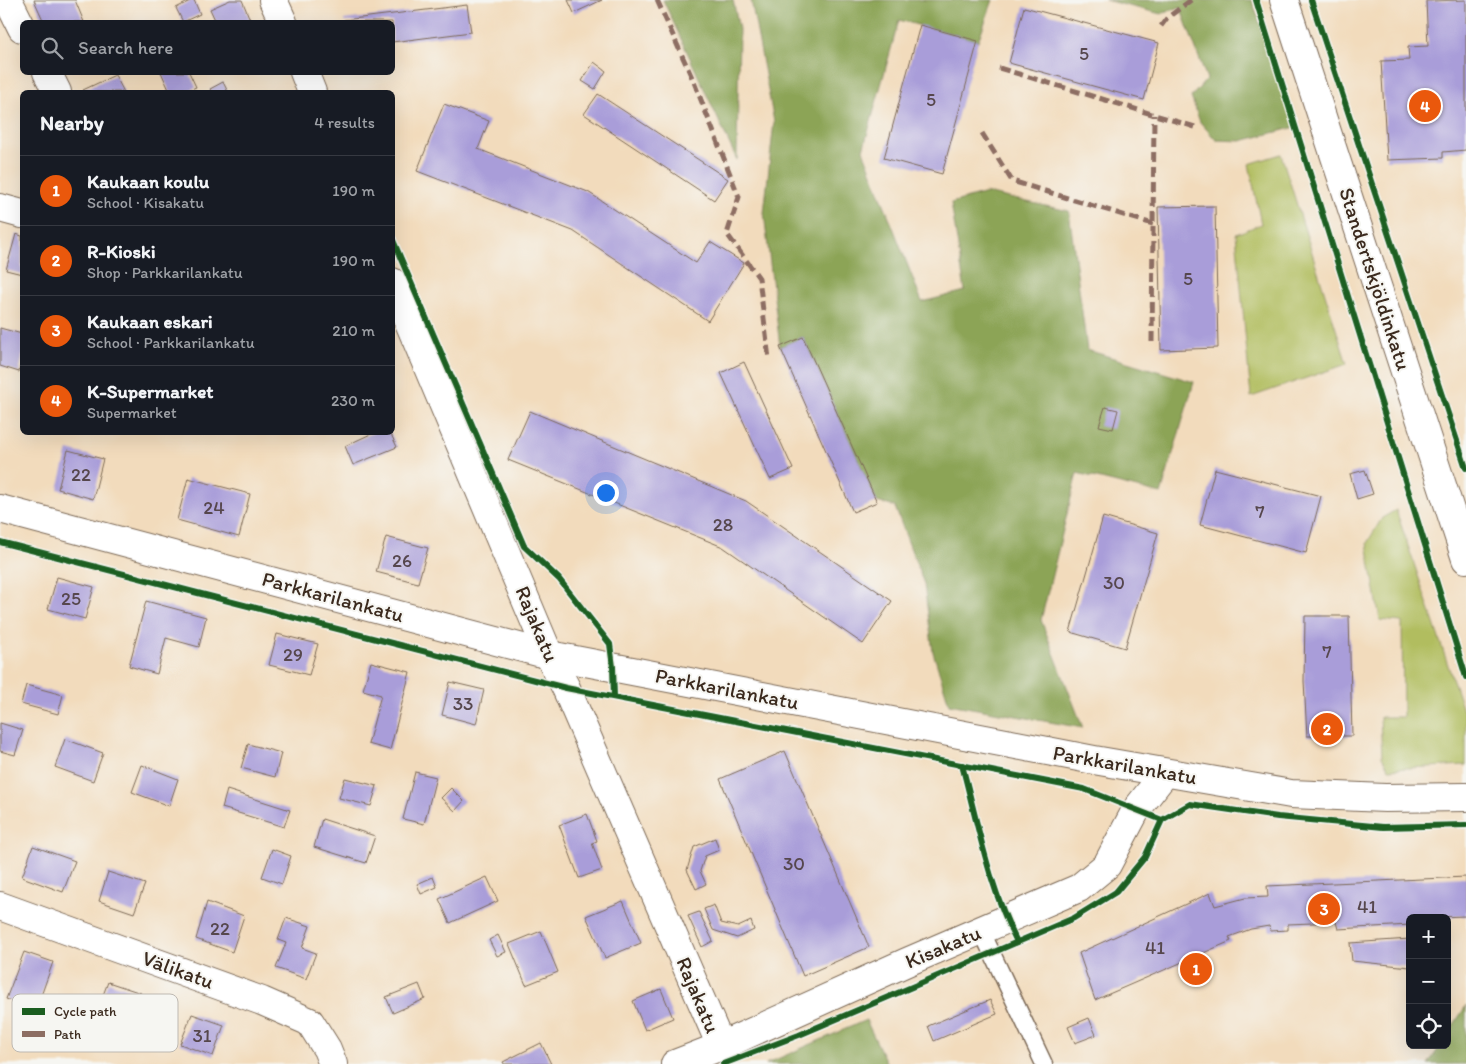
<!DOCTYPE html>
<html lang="en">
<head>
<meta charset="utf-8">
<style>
	body { margin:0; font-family:Itim,sans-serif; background:#20242c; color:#f1f3f6 }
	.controls { position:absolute; right:15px; bottom:15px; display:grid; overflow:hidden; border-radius:8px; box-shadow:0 5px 20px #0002 }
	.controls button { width:45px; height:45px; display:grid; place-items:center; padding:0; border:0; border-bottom:1px solid #363941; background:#171b24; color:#f1f3f6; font:25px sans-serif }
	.you { position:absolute; left:605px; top:492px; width:18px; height:18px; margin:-12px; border:4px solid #fff; border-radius:50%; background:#1a73e8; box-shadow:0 0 0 8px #1a73e833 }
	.badge { display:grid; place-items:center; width:32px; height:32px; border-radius:50%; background:#ea580c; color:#fff; font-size:16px; font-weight:700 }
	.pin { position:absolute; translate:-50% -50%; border:2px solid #fff; box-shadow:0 1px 5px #0006 }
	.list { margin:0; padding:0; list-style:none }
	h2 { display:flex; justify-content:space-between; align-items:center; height:65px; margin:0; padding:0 20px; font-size:21px }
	h2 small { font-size:16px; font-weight:400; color:#9ea1a6 }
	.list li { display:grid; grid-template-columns:32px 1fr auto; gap:15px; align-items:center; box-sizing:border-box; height:70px; padding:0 20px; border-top:1px solid #363941 }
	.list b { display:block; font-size:19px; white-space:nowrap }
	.list p { margin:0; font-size:16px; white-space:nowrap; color:#9ea1a6 }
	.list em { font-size:16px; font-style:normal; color:#9ea1a6 }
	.icon { flex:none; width:28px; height:28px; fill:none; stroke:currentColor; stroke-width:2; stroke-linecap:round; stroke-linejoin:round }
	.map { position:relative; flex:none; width:1466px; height:1064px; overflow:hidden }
	.search { position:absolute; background:#171b24; box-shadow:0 5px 20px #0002; left:20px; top:20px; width:375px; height:55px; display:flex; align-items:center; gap:12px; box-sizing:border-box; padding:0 18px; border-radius:8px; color:#9ea1a6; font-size:19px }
	.panel { position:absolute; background:#171b24; box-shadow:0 5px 20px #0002; left:20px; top:90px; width:375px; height:345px; border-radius:8px }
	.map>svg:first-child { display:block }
</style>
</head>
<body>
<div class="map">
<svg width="1466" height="1064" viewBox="0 0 1466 1064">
	<rect width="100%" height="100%" fill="#f6f6f2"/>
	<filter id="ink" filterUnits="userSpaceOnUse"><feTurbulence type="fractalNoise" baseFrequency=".02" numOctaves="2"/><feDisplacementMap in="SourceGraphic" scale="10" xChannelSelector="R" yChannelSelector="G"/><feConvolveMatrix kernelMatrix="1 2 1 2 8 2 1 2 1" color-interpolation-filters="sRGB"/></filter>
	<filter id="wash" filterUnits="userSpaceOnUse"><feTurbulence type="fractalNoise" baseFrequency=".0096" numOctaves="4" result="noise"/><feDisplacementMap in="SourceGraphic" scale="20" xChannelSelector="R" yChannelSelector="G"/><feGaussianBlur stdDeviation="1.12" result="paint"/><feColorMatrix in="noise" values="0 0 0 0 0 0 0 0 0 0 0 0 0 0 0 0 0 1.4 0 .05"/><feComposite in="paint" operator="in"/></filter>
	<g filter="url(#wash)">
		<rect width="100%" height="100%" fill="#f2dbbc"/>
		<g fill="#b1bd5f" stroke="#76743e">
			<polygon points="1281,154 1347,364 1251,397 1236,234 1261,224 1249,164"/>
			<polygon points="1396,510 1466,719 1466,765 1389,769 1382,757 1380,717 1403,717 1402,622 1380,620 1367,543 1382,518"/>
		</g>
		<g fill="#8ca456" stroke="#64673a">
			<polygon points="663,0 733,0 739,29 737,160"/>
			<polygon points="751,0 993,0 978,41 899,20 863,150 922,302 965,291 951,203 986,193 1069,211 1087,350 1194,382 1161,494 1077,473 1041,620 1083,728 949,704 933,652 924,584 895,507 877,502 803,337 780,347 764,213 774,122"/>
			<polygon points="1105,0 1252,0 1296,127 1241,141 1216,140 1200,122 1191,97 1207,79 1180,7 1161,14"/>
			<polygon points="1466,1006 1466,1064 1428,1064 1441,1045 1447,1045 1447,1035"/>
			<polygon points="866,1020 887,1064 766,1064 768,1063"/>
		</g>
		<g id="blocks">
			<g fill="#a99dd9">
				<polygon points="34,0 75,0 84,22 44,22"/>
				<polygon points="192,0 194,0 200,14 183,22 176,8"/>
				<polygon points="230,0 242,0 251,22 216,22 210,9"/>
				<polygon points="568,0 602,0 574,13"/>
				<polygon points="1466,0 1466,150 1443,152 1443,158 1387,160 1381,61 1409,60 1408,47 1428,46 1426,1"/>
				<polygon points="467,5 471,32 392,42 392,22 344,22 344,20"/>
				<polygon points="1024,7 1159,43 1144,100 1009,63"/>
				<polygon points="920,25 978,41 942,174 884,158"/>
				<polygon points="594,62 606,71 595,89 582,81"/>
				<polygon points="161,72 189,72 196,87 185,92 170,92"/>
				<polygon points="115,75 124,92 85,92 83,90"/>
				<polygon points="223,82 228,92 212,92 210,89"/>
				<polygon points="598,94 728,179 714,200 584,114"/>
				<polygon points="444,104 489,121 478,149 588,192 696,263 710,242 744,263 708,321 573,231 417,171"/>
				<polygon points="1215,206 1218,348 1161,350 1158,207"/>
				<polygon points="16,234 22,236 22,274 6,270"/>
				<polygon points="0,328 22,334 22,359 19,372 0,366"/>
				<polygon points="803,337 877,502 853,512 780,347"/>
				<polygon points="744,362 793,469 770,479 721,373"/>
				<polygon points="1105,407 1118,410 1113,429 1099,426"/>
				<polygon points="530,411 746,501 892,601 863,644 723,547 508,460"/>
				<polygon points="375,432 390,432 397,447 353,465 345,446"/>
				<polygon points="68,450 103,459 93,499 58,489"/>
				<polygon points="1215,469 1321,496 1306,553 1200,525"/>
				<polygon points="1365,470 1373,494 1357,499 1350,474"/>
				<polygon points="188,478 250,494 239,537 177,520"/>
				<polygon points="1103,517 1158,533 1125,648 1070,632"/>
				<polygon points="386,537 428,548 418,583 376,572"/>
				<polygon points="57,577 94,587 85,619 48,609"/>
				<polygon points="146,601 206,617 199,647 166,638 157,674 129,666"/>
				<polygon points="1305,616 1349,616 1352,736 1307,736 1304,681"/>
				<polygon points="277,634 318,644 309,675 269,665"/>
				<polygon points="371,662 410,672 390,750 368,744 381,695 363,690"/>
				<polygon points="450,682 484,690 476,724 442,715"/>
				<polygon points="26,685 63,695 58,714 21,704"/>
				<polygon points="0,723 23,730 15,755 0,751"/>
				<polygon points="65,739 103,753 93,781 55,767"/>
				<polygon points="248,744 281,753 275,777 241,768"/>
				<polygon points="785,751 869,947 803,976 720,779"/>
				<polygon points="142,765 178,779 169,806 132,792"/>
				<polygon points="415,772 436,777 424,824 403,819"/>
				<polygon points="345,778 377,786 371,806 339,798"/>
				<polygon points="451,788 464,801 455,811 441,798"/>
				<polygon points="227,790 290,810 284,827 222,808"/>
				<polygon points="587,814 597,841 592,843 602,870 579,878 559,825"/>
				<polygon points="322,819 375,836 366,863 314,847"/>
				<polygon points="715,838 719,850 705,856 700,871 706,884 696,889 687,870 694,847"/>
				<polygon points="33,846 75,861 63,892 22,877"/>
				<polygon points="272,849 291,856 282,884 262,877"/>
				<polygon points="108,872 145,884 134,913 99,901"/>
				<polygon points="433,877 437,887 421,894 417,884"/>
				<polygon points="487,877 498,901 450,923 439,899"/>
				<polygon points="1466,877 1466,916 1410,918 1410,925 1338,929 1336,922 1288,924 1288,930 1270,931 1269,926 1251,929 1229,937 1231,941 1095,1000 1079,953 1210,893 1215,906 1245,898 1268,897 1267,886"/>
				<polygon points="623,901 641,943 605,958 586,916"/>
				<polygon points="207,902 244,916 232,952 196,939"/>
				<polygon points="714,905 721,923 738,927 751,921 754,930 737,938 713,930 704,909"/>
				<polygon points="699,912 713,941 702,947 688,916"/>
				<polygon points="286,918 310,926 302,948 316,953 306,979 276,968 286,943 278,940"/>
				<polygon points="541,931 558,972 526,985 509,944"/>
				<polygon points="498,935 506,952 497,956 489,940"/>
				<polygon points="1410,939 1410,967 1352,961 1350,943"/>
				<polygon points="24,952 53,962 36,1010 6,999"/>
				<polygon points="108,982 141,993 130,1023 97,1011"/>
				<polygon points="419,984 425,999 393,1013 386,997"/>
				<polygon points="661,989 673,1018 645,1030 633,1001"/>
				<polygon points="990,1000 997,1014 934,1041 928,1026"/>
				<polygon points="192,1014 224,1025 213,1056 180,1044"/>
				<polygon points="1089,1018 1096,1035 1075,1043 1068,1027"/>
				<polygon points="541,1043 551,1064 504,1064 503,1062"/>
			</g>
		</g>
	</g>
	<g filter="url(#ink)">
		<use href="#blocks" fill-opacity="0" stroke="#7b6855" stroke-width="1"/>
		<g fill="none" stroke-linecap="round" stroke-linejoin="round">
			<g stroke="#7b6855" stroke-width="19">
				<polyline id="service" points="981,930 1044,1064"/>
			</g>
			<g stroke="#7b6855" stroke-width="30">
				<g id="minor">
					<polyline points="8,0 22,28"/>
					<polyline points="273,0 283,22"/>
					<polyline points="47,72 57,92"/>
					<polyline points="304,72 312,92"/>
					<polyline points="0,208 22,214"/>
					<polyline points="392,282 549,655 566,688 721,1046"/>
					<polyline points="0,906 262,1001 310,1022 327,1049 333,1064"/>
					<polyline points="675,1064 721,1046 907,962 1079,888 1107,865 1136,810 1165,773"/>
				</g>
			</g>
			<g stroke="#7b6855" stroke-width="30">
				<g id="tertiary">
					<polyline points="1284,0 1466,559"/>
					<polyline points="0,509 549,655 1094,760 1291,794 1385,798 1466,797"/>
				</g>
			</g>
			<use href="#service" stroke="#fff" stroke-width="16"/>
			<use href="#minor" stroke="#fff" stroke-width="28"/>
			<use href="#tertiary" stroke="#fff" stroke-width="28"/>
			<g stroke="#8d6e63" stroke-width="5" stroke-dasharray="10 5" stroke-linecap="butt">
				<polyline points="657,0 694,82 739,197 727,234 759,278 769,359"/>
				<polyline points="1161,26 1167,18 1191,0"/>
				<polyline points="999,68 1195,127"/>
				<polyline points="982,133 1012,181 1153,224"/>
				<polyline points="1152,342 1154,115"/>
			</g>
			<g stroke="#f6f6f2" stroke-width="9">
				<g id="cycleway">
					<path d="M 1256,0 C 1328,225 1394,452 1466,677"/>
					<polyline points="1311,0 1466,468"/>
					<polyline points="392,238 524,546 559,579 610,644 613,667 614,697"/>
					<polyline points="0,542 566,688 1084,789 1162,820 1190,804 1278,817 1383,827 1466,825"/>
					<path d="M 962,765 C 978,825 989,887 1017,942"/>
					<polyline points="723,1064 799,1035 1074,918 1116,892 1145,857 1162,820"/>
				</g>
			</g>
			<use href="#cycleway" stroke="#1b5e20" stroke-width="6"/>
		</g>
	</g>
	<g text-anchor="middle" stroke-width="4" stroke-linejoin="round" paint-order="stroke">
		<g font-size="19" fill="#56474d">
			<text x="1084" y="60">5</text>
			<text x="931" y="106">5</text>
			<text x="1188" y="285">5</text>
			<text x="81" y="481">22</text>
			<text x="214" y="514">24</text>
			<text x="1260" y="518">7</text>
			<text x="723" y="531">28</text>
			<text x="402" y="567">26</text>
			<text x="1114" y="589">30</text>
			<text x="71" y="605">25</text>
			<text x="1327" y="658">7</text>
			<text x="293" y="661">29</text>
			<text x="463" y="710">33</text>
			<text x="794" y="870">30</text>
			<text x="1367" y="913">41</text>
			<text x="220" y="935">22</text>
			<text x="1155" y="954">41</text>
			<text x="202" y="1042">31</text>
		</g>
		<g font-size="21" fill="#3b2a1e" stroke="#f6f6f2">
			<text transform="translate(1375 279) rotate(72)" y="7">Standertskjöldinkatu</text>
			<text transform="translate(333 597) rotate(15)" y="7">Parkkarilankatu</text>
			<text transform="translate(537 624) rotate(67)" y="7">Rajakatu</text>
			<text transform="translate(727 689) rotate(11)" y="7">Parkkarilankatu</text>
			<text transform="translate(1125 765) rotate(10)" y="7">Parkkarilankatu</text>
			<text transform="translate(943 947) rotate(-23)" y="7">Kisakatu</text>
			<text transform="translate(178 970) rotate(20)" y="7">Välikatu</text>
			<text transform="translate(698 995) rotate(67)" y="7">Rajakatu</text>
		</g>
	</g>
	<rect x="12" y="994" width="166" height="58" rx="8" fill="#f6f6f2" stroke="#beb9b2" stroke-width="1"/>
	<rect x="22" y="1008" width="23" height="7" fill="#1b5e20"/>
	<rect x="22" y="1031" width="23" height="6" fill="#8d6e63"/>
	<g font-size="14" fill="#3b2a1e">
		<text x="54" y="1016">Cycle path</text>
		<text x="54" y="1039">Path</text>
	</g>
</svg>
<div class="controls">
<button>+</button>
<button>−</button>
<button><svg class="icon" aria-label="locate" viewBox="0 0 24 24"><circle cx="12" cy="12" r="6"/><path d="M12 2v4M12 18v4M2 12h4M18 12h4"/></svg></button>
</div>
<div class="you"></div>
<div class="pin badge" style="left:1196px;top:969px">1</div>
<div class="pin badge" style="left:1327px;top:729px">2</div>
<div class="pin badge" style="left:1324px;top:909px">3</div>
<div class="pin badge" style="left:1425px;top:106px">4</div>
<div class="search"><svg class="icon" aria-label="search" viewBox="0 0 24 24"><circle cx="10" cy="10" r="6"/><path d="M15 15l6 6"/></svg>Search here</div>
<section class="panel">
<h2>Nearby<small>4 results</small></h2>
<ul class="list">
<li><span class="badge">1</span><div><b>Kaukaan koulu</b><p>School · Kisakatu</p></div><em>190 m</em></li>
<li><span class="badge">2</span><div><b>R-Kioski</b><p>Shop · Parkkarilankatu</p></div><em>190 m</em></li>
<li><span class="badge">3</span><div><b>Kaukaan eskari</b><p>School · Parkkarilankatu</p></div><em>210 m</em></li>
<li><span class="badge">4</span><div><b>K-Supermarket</b><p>Supermarket</p></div><em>230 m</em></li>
</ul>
</section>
</div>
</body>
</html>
